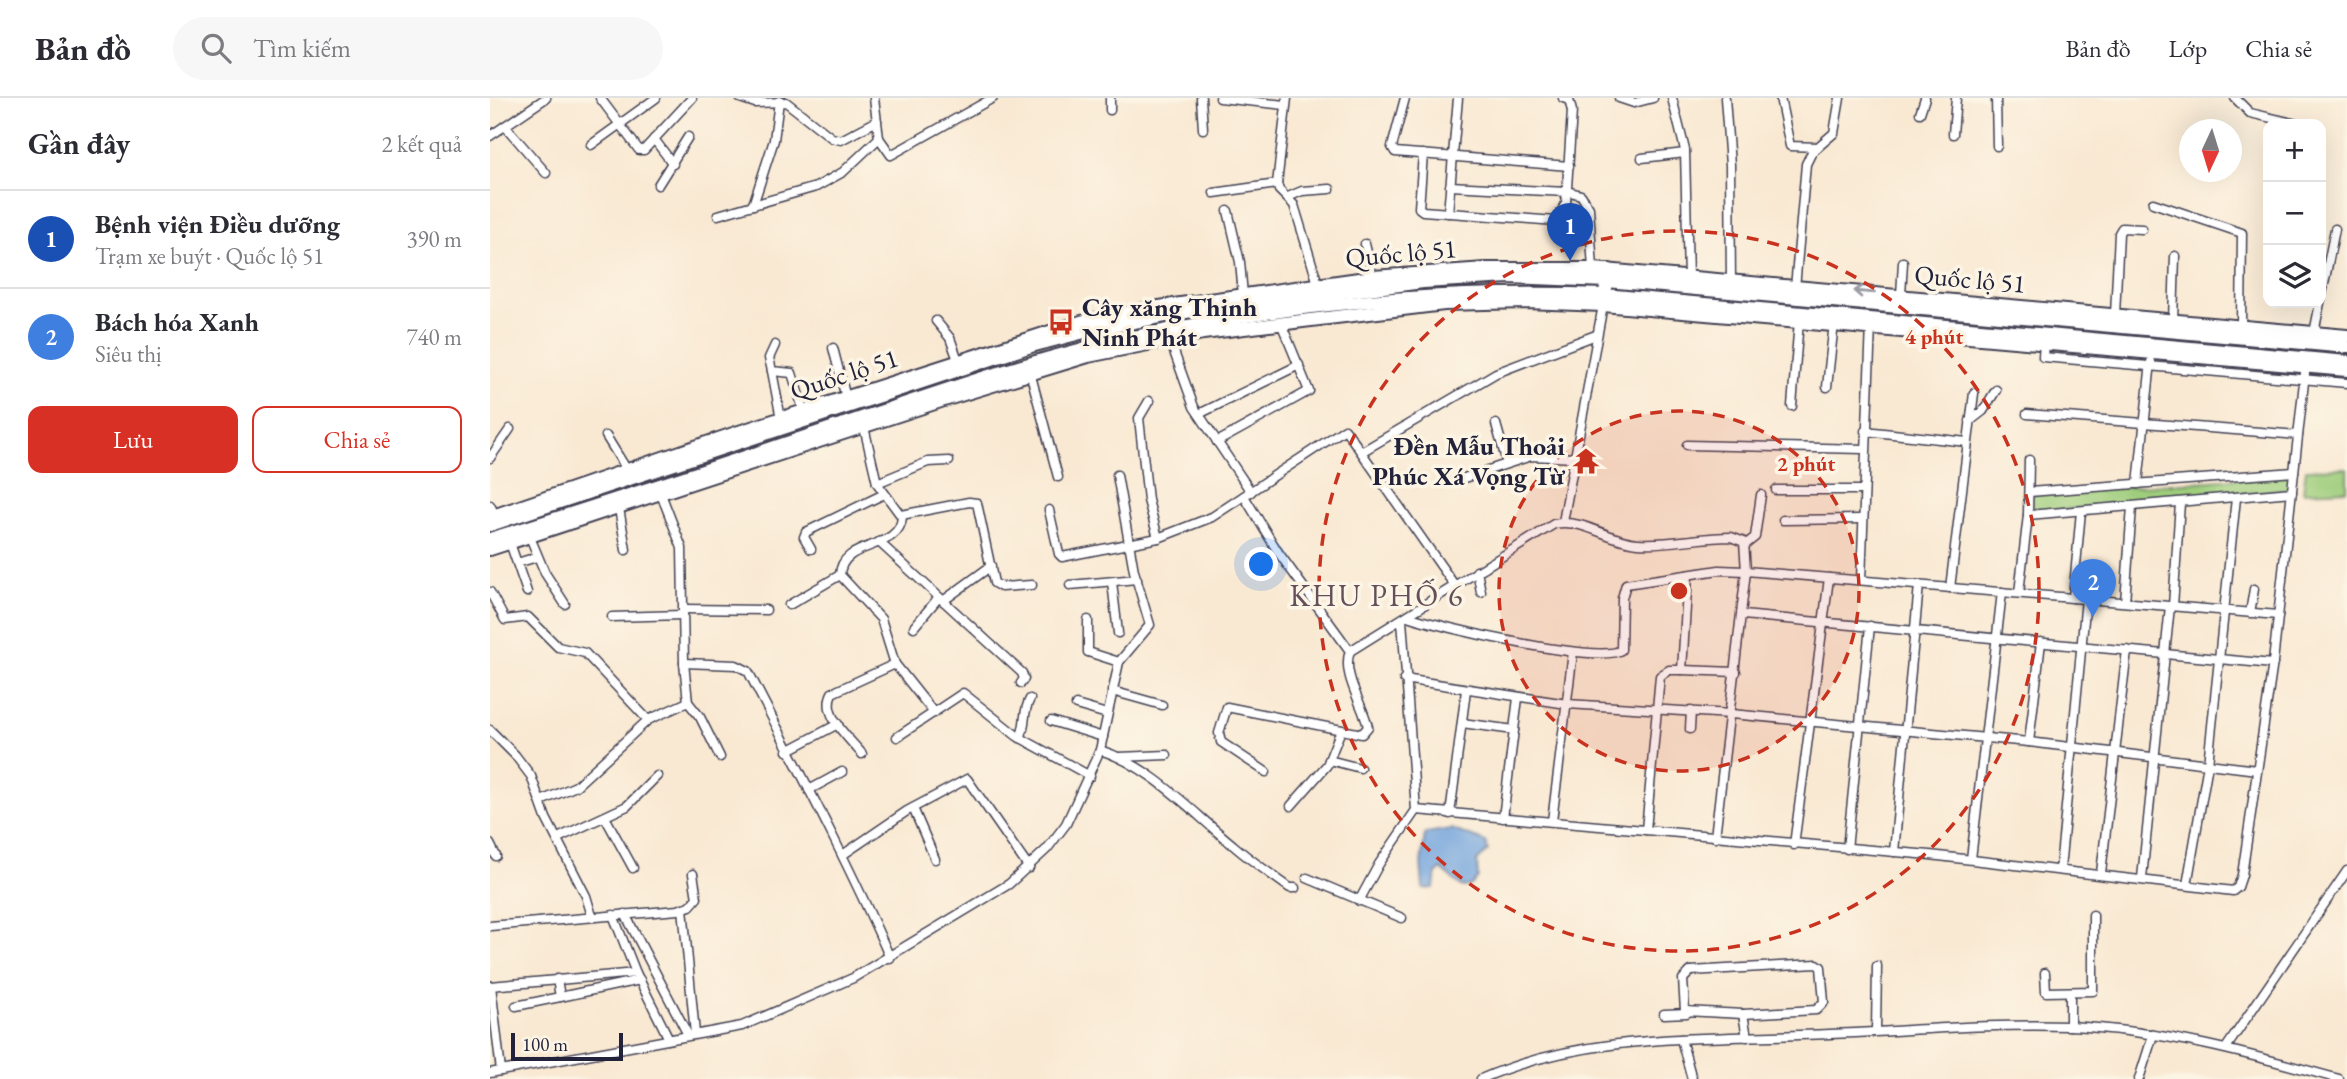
<!DOCTYPE html>
<html lang="vi">
<head>
<meta charset="utf-8">
<style>
	body { margin:0; font-family:"EB Garamond",serif; background:#f7f7f7; color:#2b2b33 }
	.controls { position:absolute; right:21px; top:21px; display:grid; overflow:hidden; border-radius:14px; box-shadow:0 7px 28px #0002 }
	.controls button { width:63px; height:63px; display:grid; place-items:center; padding:0; border:0; border-bottom:2px solid #e1e1e2; background:#fff; color:#2b2b33; font:35px sans-serif }
	.compass { position:absolute; left:1689px; top:21px; width:63px; height:63px; border-radius:50%; background:#fff; box-shadow:0 7px 28px #0002; rotate:184deg }
	.scale { position:absolute; left:21px; bottom:18px; width:112px; box-sizing:border-box; padding-left:7px; border:4px solid #22223b; border-top:0; font-size:19px; line-height:24px; white-space:nowrap; color:#22223b; -webkit-text-stroke:5px #fcf5e5; paint-order:stroke }
	.you { position:absolute; left:772px; top:467px; width:24px; height:24px; margin:-18px; border:5px solid #fff; border-radius:50%; background:#1a73e8; box-shadow:0 0 0 10px #1a73e833 }
	.badge { display:grid; place-items:center; width:46px; height:46px; border-radius:50%; background:#d93025; color:#fff; font-size:23px; font-weight:700 }
	.pin { position:absolute; translate:-50% -58px; filter:drop-shadow(0 2px 4px #0008) }
	.pin::after { content:''; position:absolute; top:37px; width:24px; height:21px; background:inherit; clip-path:polygon(0 0,100% 0,50% 100%) }
	.list { margin:0; padding:0; list-style:none }
	h2 { display:flex; justify-content:space-between; align-items:center; height:91px; margin:0; padding:0 28px; font-size:30px }
	h2 small { font-size:23px; font-weight:400; color:#7c7c81 }
	.list li { display:grid; grid-template-columns:46px 1fr auto; gap:21px; align-items:center; box-sizing:border-box; height:98px; padding:0 28px; border-top:2px solid #e1e1e2 }
	.list b { display:block; font-size:26px; white-space:nowrap }
	.list p { margin:0; font-size:23px; white-space:nowrap; color:#7c7c81 }
	.list em { font-size:23px; font-style:normal; color:#7c7c81 }
	.actions { display:flex; gap:14px; padding:21px 28px }
	.actions a { flex:1; padding:16px 0; border:2px solid #d93025; border-radius:14px; text-align:center; font-size:24px; color:#d93025 }
	.actions .main { background:#d93025; color:#fff }
	.icon { flex:none; width:38px; height:38px; fill:none; stroke:currentColor; stroke-width:2; stroke-linecap:round; stroke-linejoin:round }
	.map { position:relative; flex:none; width:1857px; height:981px; overflow:hidden }
	header { display:flex; align-items:center; gap:42px; box-sizing:border-box; height:98px; padding:0 35px; background:#fff; border-bottom:2px solid #e1e1e2 }
	header strong { font-size:33px }
	nav { display:flex; gap:38px; margin-inline-start:auto; font-size:24px }
	.search { width:490px; height:63px; background:#f7f7f7; display:flex; align-items:center; gap:18px; box-sizing:border-box; padding:0 24px; border-radius:38px; color:#7c7c81; font-size:26px }
	main { display:flex }
	aside { flex:1; background:#fff }
	.map>svg:first-child { display:block }
</style>
</head>
<body>
<header>
<strong>Bản đồ</strong>
<div class="search"><svg class="icon" aria-label="search" viewBox="0 0 24 24"><circle cx="10" cy="10" r="6"/><path d="M15 15l6 6"/></svg>Tìm kiếm</div>
<nav><a>Bản đồ</a><a>Lớp</a><a>Chia sẻ</a></nav>
</header>
<main>
<aside>
<h2>Gần đây<small>2 kết quả</small></h2>
<ul class="list">
<li><span class="badge" style="background:#1a4fb4">1</span><div><b>Bệnh viện Điều dưỡng</b><p>Trạm xe buýt · Quốc lộ 51</p></div><em>390 m</em></li>
<li><span class="badge" style="background:#3f7fe0">2</span><div><b>Bách hóa Xanh</b><p>Siêu thị</p></div><em>740 m</em></li>
</ul>
<div class="actions"><a class="main">Lưu</a><a>Chia sẻ</a></div>
</aside>
<div class="map">
<svg width="1857" height="981" viewBox="0 0 1857 981">
	<rect width="100%" height="100%" fill="#fcf5e5"/>
	<filter id="ink" filterUnits="userSpaceOnUse"><feTurbulence type="fractalNoise" baseFrequency=".0143" numOctaves="2"/><feDisplacementMap in="SourceGraphic" scale="14" xChannelSelector="R" yChannelSelector="G"/><feConvolveMatrix kernelMatrix="1 2 1 2 8 2 1 2 1" color-interpolation-filters="sRGB"/></filter>
	<filter id="wash" filterUnits="userSpaceOnUse"><feTurbulence type="fractalNoise" baseFrequency=".00686" numOctaves="4" result="noise"/><feDisplacementMap in="SourceGraphic" scale="28" xChannelSelector="R" yChannelSelector="G"/><feGaussianBlur stdDeviation="1.57" result="paint"/><feColorMatrix in="noise" values="0 0 0 0 0 0 0 0 0 0 0 0 0 0 0 0 0 1.4 0 .05"/><feComposite in="paint" operator="in"/></filter>
	<g filter="url(#wash)">
		<rect width="100%" height="100%" fill="#f9e9d3"/>
		<g fill="#9ecd7c" stroke="#60785c" stroke-width="2">
			<polygon points="1857,370 1857,392 1813,394 1816,371"/>
			<polygon points="1801,377 1800,391 1541,415 1542,396"/>
		</g>
		<polygon fill="#73a4dd" stroke="#4a638c" stroke-width="2" points="961,731 996,744 998,753 987,763 988,780 980,788 972,789 951,771 946,776 944,790 933,791 931,765 935,735"/>
	</g>
	<g filter="url(#ink)">
		<g fill="none" stroke-linecap="round" stroke-linejoin="round">
			<g stroke="#424052" stroke-width="11">
				<g id="minor">
					<polyline points="110,0 149,52 154,52 202,0"/>
					<polyline points="250,0 265,5 296,4 342,40 351,42 387,23"/>
					<polyline points="384,0 389,40 401,57 503,0"/>
					<polyline points="620,0 620,12"/>
					<polyline points="711,0 713,31"/>
					<polyline points="730,0 795,7"/>
					<polyline points="797,0 787,86 789,92 804,107 829,189"/>
					<polyline points="915,0 902,49 905,54 1079,68"/>
					<polyline points="1129,0 1144,5 1163,0"/>
					<polyline points="1182,0 1195,52 1198,181"/>
					<polyline points="1235,0 1240,67 1241,186"/>
					<polyline points="1290,0 1300,48 1328,49"/>
					<polyline points="1506,0 1507,48"/>
					<polyline points="1745,0 1760,15 1807,26"/>
					<polyline points="1430,15 1435,0"/>
					<polyline points="15,28 56,75"/>
					<polyline points="1463,36 1466,0"/>
					<polyline points="0,38 56,0"/>
					<polyline points="164,41 183,66"/>
					<polyline points="101,47 166,0"/>
					<polyline points="933,56 929,110 933,113 1066,123 1076,105 1082,13 1079,2 1073,0"/>
					<polyline points="1152,60 1195,55"/>
					<polyline points="168,87 198,39"/>
					<polyline points="960,88 1077,94"/>
					<polyline points="1077,93 1091,97 1099,110 1103,171"/>
					<polyline points="724,95 787,86"/>
					<polyline points="798,99 812,93 840,91"/>
					<polyline points="1663,105 1752,135 1751,229"/>
					<polyline points="263,107 284,42 289,3"/>
					<polyline points="738,113 750,164 753,197"/>
					<polyline points="958,115 968,0"/>
					<polyline points="228,117 326,89 353,74 389,40"/>
					<polyline points="875,146 883,179"/>
					<polyline points="1305,190 1316,66 1322,54 1344,35 1350,0"/>
					<polyline points="1411,197 1413,164"/>
					<polyline points="1831,201 1845,131"/>
					<polyline points="1625,217 1629,135 1632,130 1652,131"/>
					<polyline points="446,223 460,240 468,262"/>
					<polyline points="1683,223 1685,158"/>
					<polyline points="1824,235 1830,205"/>
					<polyline points="679,240 704,309 761,394"/>
					<polyline points="1554,244 1553,259 1857,285"/>
					<polyline points="285,247 279,260 282,273 302,275 314,314"/>
					<polyline points="343,250 356,300"/>
					<polyline points="282,273 291,321"/>
					<polyline points="540,274 568,379"/>
					<polyline points="1337,289 1344,225"/>
					<polyline points="659,303 649,320 658,402 668,440"/>
					<polyline points="1302,308 1309,223"/>
					<polyline points="709,316 809,267"/>
					<polyline points="1537,316 1808,337"/>
					<polyline points="1480,323 1493,313 1506,292"/>
					<path d="M 376,324 L 374,329 L 387,385 L 412,419 C 410,454 351,441 350,477 L 391,521 L 405,566 L 444,615"/>
					<polyline points="1006,326 1017,365"/>
					<polyline points="1375,333 1477,344"/>
					<polyline points="116,338 137,372"/>
					<polyline points="727,344 819,293 791,225"/>
					<polyline points="1197,347 1374,351"/>
					<polyline points="873,353 1006,275 1106,237"/>
					<polyline points="0,360 20,331"/>
					<polyline points="965,383 1041,358 1086,360"/>
					<polyline points="387,385 438,364 459,363"/>
					<polyline points="1648,386 1661,264"/>
					<polyline points="1286,392 1373,392"/>
					<polyline points="1539,394 1804,374"/>
					<polyline points="171,396 192,450 194,565 198,604 210,619 230,659"/>
					<polyline points="754,398 788,454 860,553"/>
					<polyline points="0,407 5,417"/>
					<polyline points="129,410 136,452"/>
					<polyline points="559,412 569,456 572,459 668,440 722,419 855,331 965,488"/>
					<polyline points="411,417 479,404 487,405 504,485 511,489 542,487"/>
					<polyline points="1538,417 1802,394"/>
					<polyline points="1293,422 1372,421"/>
					<polyline points="1073,424 1113,207"/>
					<polyline points="40,439 55,475 75,506"/>
					<polyline points="389,444 532,575 534,581 531,585"/>
					<polyline points="20,445 37,494"/>
					<polyline points="1255,447 1265,439 1271,397"/>
					<polyline points="321,451 314,439 316,434 394,396"/>
					<polyline points="27,465 47,459"/>
					<polyline points="987,473 991,494"/>
					<polyline points="1371,482 1381,227"/>
					<polyline points="622,484 628,535"/>
					<polyline points="580,487 647,481"/>
					<polyline points="1460,490 1484,295"/>
					<polyline points="0,494 15,522 38,519 68,549 95,555 158,622"/>
					<polyline points="1529,495 1538,417 1539,362"/>
					<polyline points="1583,500 1591,413"/>
					<polyline points="453,503 501,468"/>
					<polyline points="1635,504 1642,409"/>
					<polyline points="299,507 350,477"/>
					<polyline points="1683,508 1690,405"/>
					<polyline points="193,511 276,512"/>
					<polyline points="1760,515 1764,491"/>
					<polyline points="1253,517 1783,566"/>
					<path d="M 918,518 C 948,529 1110,567 1131,552 L 1132,500 L 1136,486 L 1229,472 L 1256,473 L 1788,517"/>
					<polyline points="122,519 193,517"/>
					<polyline points="598,522 598,554 629,564"/>
					<polyline points="424,529 449,499"/>
					<path d="M 194,565 L 246,567 L 258,573 C 307,668 357,762 400,860"/>
					<polyline points="1192,572 1246,574"/>
					<polyline points="914,581 1077,606 1241,616 1539,644 1767,672"/>
					<polyline points="622,593 672,607"/>
					<polyline points="586,607 617,616"/>
					<polyline points="561,623 613,639"/>
					<polyline points="972,625 1024,632"/>
					<polyline points="1200,631 1201,613"/>
					<polyline points="0,632 25,657 41,678 56,720 96,798 102,818"/>
					<polyline points="407,639 473,595 527,638 600,678"/>
					<path d="M 530,640 C 537,626 532,615 540,601"/>
					<polyline points="1539,644 1551,544"/>
					<path d="M 610,652 C 661,668 702,714 743,747 C 761,763 781,776 800,790 L 805,790"/>
					<polyline points="297,653 348,626"/>
					<path d="M 372,656 C 359,640 331,617 342,595 L 405,566"/>
					<polyline points="629,659 677,657"/>
					<polyline points="839,662 870,670"/>
					<path d="M 776,674 L 731,644 L 729,635 L 737,609 L 872,636 L 878,629 C 873,606 851,576 860,553 L 1064,426 C 1095,420 1118,443 1148,445 C 1179,447 1210,439 1241,439 L 1254,444 L 1256,473 L 1225,739"/>
					<polyline points="319,692 352,674"/>
					<polyline points="51,703 86,688 158,622 198,604"/>
					<polyline points="801,708 837,667 851,632"/>
					<polyline points="423,710 445,761"/>
					<polyline points="926,712 1440,757 1743,793 1748,789 1752,777 1783,564 1816,266"/>
					<polyline points="960,716 976,592"/>
					<polyline points="115,719 143,770"/>
					<polyline points="1013,720 1028,600"/>
					<polyline points="1062,723 1083,554"/>
					<polyline points="1156,732 1170,578 1179,572 1192,572 1198,477"/>
					<polyline points="68,740 137,708 167,678"/>
					<polyline points="0,746 6,758"/>
					<polyline points="1304,747 1339,480"/>
					<polyline points="1357,751 1380,528"/>
					<polyline points="1404,754 1429,487"/>
					<polyline points="354,756 417,713 477,681 539,770"/>
					<polyline points="1481,761 1512,494"/>
					<polyline points="1570,771 1596,501"/>
					<polyline points="1611,775 1637,552"/>
					<polyline points="817,780 912,820"/>
					<polyline points="1652,780 1680,508"/>
					<polyline points="1697,787 1718,666 1746,400"/>
					<polyline points="869,803 889,766 926,712 912,522"/>
					<polyline points="193,810 205,936"/>
					<polyline points="135,816 198,937"/>
					<polyline points="123,817 146,875"/>
					<polyline points="0,828 188,812 200,808 207,800 203,776"/>
					<polygon points="1327,866 1331,869 1334,904 1326,912 1253,916 1195,913 1193,881 1201,873"/>
					<polyline points="1555,875 1556,894 1603,893 1603,817"/>
					<polyline points="0,888 146,875 179,941"/>
					<polyline points="1,888 11,973"/>
					<polyline points="1580,896 1580,928"/>
					<polyline points="70,899 150,882"/>
					<polyline points="26,908 70,899 67,881"/>
					<polyline points="1174,916 1197,915"/>
					<polyline points="1253,916 1257,939"/>
					<polyline points="1386,933 1387,868"/>
					<polyline points="1191,941 1202,981"/>
					<polyline points="1736,950 1857,773"/>
					<polyline points="0,975 252,928 363,880 519,786 557,751 576,726 610,652 629,564 660,527 644,473 627,377"/>
					<path d="M 991,981 C 1090,937 1203,941 1309,937 C 1399,935 1489,925 1579,928 C 1672,932 1760,956 1849,981"/>
					<polyline points="1649,981 1663,937"/>
				</g>
			</g>
			<g stroke="#424052" stroke-width="16">
				<g id="primary">
					<polyline points="0,419 249,334 591,224 655,211 883,179 995,171 1103,171 1857,238"/>
					<polyline points="0,451 454,302 598,258 713,235 954,206 1036,204 1113,207 1857,272"/>
				</g>
			</g>
			<g stroke="#424052" stroke-width="16">
				<g id="trunk">
					<polyline points="1113,207 1119,172"/>
					<polyline points="0,427 541,248 602,232 701,213 933,184 1019,179 1117,183 1857,249"/>
					<path d="M 0,441 C 118,405 234,366 351,327 C 435,299 519,269 605,248 C 770,208 944,191 1114,197 L 1857,264"/>
				</g>
			</g>
			<use href="#minor" stroke="#fff" stroke-width="8"/>
			<use href="#primary" stroke="#fff" stroke-width="12"/>
			<use href="#trunk" stroke="#fff" stroke-width="12"/>
		</g>
		<defs><path id="oneway-shaft" d="M-6 0H5M1.5-3L5.5 0L1.5 3" fill="none" stroke-width="1.6" stroke-linecap="round" stroke-linejoin="round" transform="scale(1.75)"/></defs>
		<use stroke="#9c9ca7" href="#oneway-shaft" transform="translate(1374 194) rotate(-175)"/>
	</g>
	<circle cx="1189" cy="493" r="180" fill="#c8321e" fill-opacity=".12"/>
	<g fill="none" stroke="#c8321e" stroke-width="3.5" stroke-dasharray="12 9">
		<circle cx="1189" cy="493" r="180"/>
		<circle cx="1189" cy="493" r="360"/>
	</g>
	<defs>
		<g id="bus-bare" transform="scale(2.1)"><path d="M-5-6H5V4H4V6H2V4H-2V6H-4V4H-5ZM-3.5-4V0h7V-4ZM-3.5 1.2v1.5H-2V1.2ZM2 1.2v1.5H3.5V1.2Z" fill="#c8321e" stroke="#fcf5e5" stroke-width="2.5" paint-order="stroke"/></g>
		<g id="temple-bare" transform="scale(2.1)"><path d="M0-6L5-2H3V0L6.5 2.5H4V6H1.5V3h-3V6H-4V2.5H-6.5L-3 0V-2H-5Z" fill="#c8321e" stroke="#fcf5e5" stroke-width="2.5" paint-order="stroke"/></g>
	</defs>
	<g fill-rule="evenodd">
		<use href="#bus-bare" x="571" y="224"/>
		<use href="#temple-bare" x="1096" y="363"/>
	</g>
	<g text-anchor="middle" stroke-width="7" stroke-linejoin="round" paint-order="stroke">
		<g font-size="26" fill="#22223b" stroke="#fcf5e5">
			<text transform="translate(911 155) rotate(-5)" y="9">Quốc lộ 51</text>
			<text transform="translate(1480 181) rotate(5)" y="9">Quốc lộ 51</text>
			<text transform="translate(354 276) rotate(-18)" y="9">Quốc lộ 51</text>
		</g>
		<g font-size="26" font-weight="bold" fill="#22223b" stroke="#fcf5e5" text-anchor="start">
			<text x="592" y="218">Cây xăng Thịnh<tspan x="592" dy="30">Ninh Phát</tspan></text>
			<text x="1075" y="357" text-anchor="end">Đền Mẫu Thoải<tspan x="1075" dy="30">Phúc Xá Vọng Từ</tspan></text>
		</g>
		<g font-size="30" letter-spacing="2" fill="#644f5a" stroke="#fcf5e5">
			<text x="887" y="508">KHU PHỐ 6</text>
		</g>
	</g>
	<circle cx="1189" cy="493" r="10" fill="#c8321e" stroke="#fcf5e5" stroke-width="3.5"/>
	<g font-size="21" text-anchor="middle" font-weight="bold" fill="#c8321e" stroke="#fcf5e5" stroke-width="7" stroke-linejoin="round" paint-order="stroke">
		<text x="1444" y="246">4 phút</text>
		<text x="1316" y="373">2 phút</text>
	</g>
</svg>
<div class="controls">
<button>+</button>
<button>−</button>
<button><svg class="icon" aria-label="layers" viewBox="0 0 24 24"><path d="M12 4l9 5-9 5-9-5zM3 14l9 5 9-5"/></svg></button>
</div>
<svg class="compass" viewBox="-18 -18 36 36"><path d="M0-13l5 13h-10z" fill="#e53935"/><path d="M0 13l5-13h-10z" fill="#7c7c81"/></svg>
<div class="scale">100 m</div>
<div class="you"></div>
<div class="pin badge" style="left:1080px;top:163px;background:#1a4fb4">1</div>
<div class="pin badge" style="left:1603px;top:519px;background:#3f7fe0">2</div>
</div>
</main>
</body>
</html>
